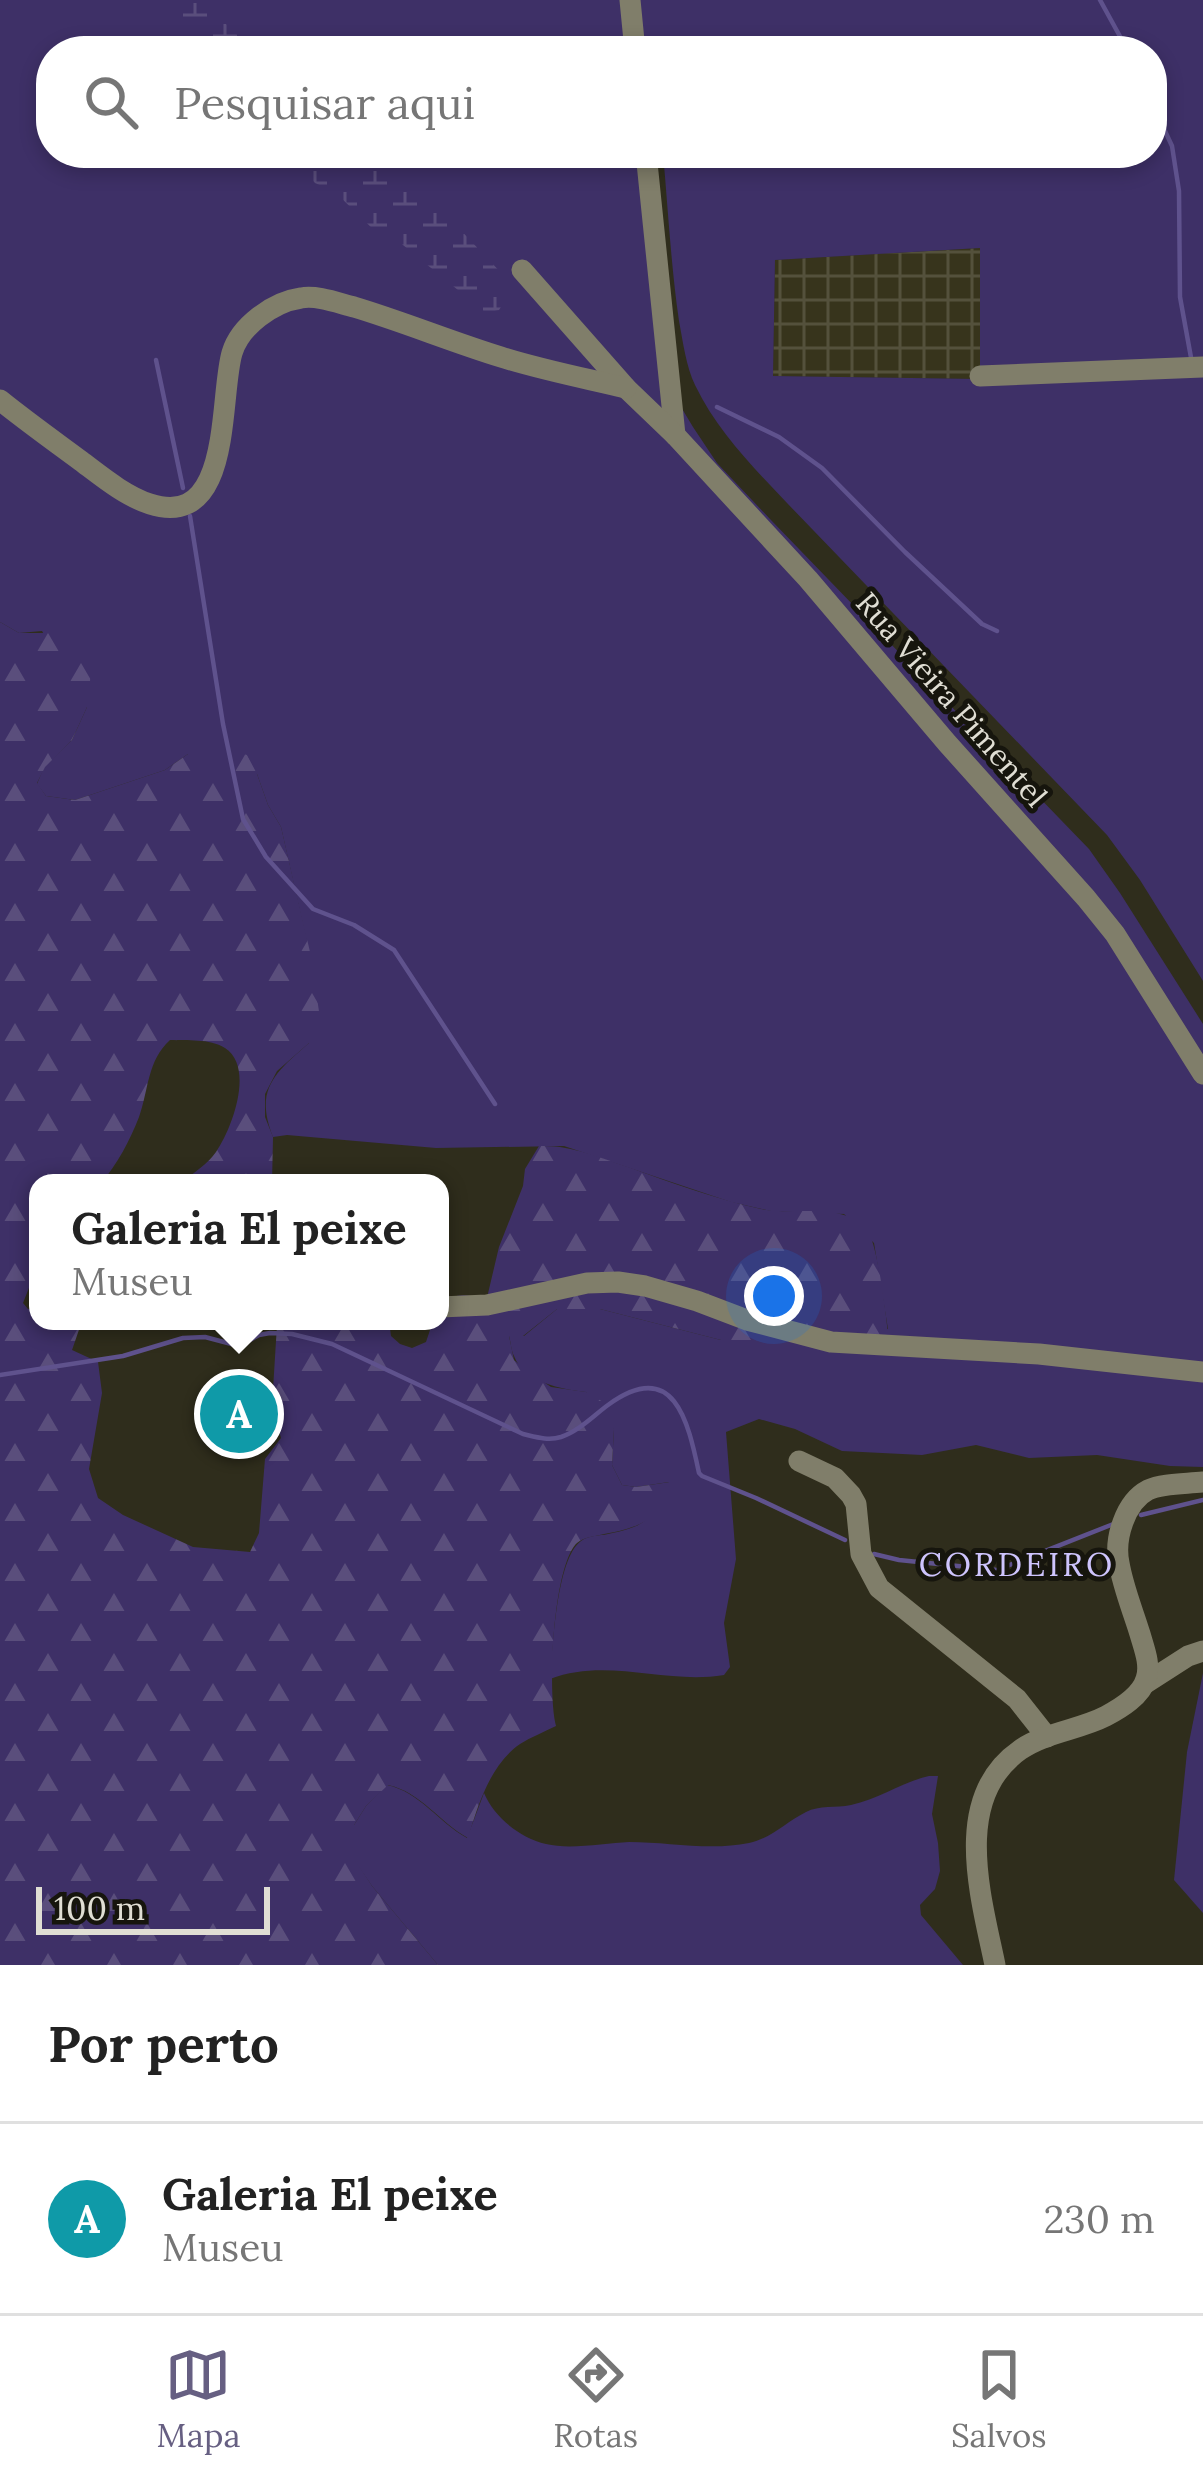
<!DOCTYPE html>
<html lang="pt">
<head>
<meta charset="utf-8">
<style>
	body { margin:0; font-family:Lora,serif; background:#f2f2f2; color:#222 }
	.scale { position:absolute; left:36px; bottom:30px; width:234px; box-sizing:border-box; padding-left:12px; border:6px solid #e0ded4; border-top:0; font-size:33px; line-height:42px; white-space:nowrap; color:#e0ded4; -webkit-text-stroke:9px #16150d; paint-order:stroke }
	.you { position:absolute; left:774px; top:1296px; width:42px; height:42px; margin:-30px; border:9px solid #fff; border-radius:50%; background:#1a73e8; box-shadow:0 0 0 18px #1a73e833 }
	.badge { display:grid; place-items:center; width:78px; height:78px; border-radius:50%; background:#665f82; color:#fff; font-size:39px; font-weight:700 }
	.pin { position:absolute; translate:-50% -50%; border:6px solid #fff; box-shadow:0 3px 12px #0006 }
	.popup { position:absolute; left:29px; top:1174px; width:420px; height:156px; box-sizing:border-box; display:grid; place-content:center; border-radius:24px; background:#fff; filter:drop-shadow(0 3px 9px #0005); font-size:39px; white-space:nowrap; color:#767676 }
	.popup b { font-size:45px; color:#222 }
	.popup::after { content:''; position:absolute; left:50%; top:100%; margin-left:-24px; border:24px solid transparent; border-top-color:#fff }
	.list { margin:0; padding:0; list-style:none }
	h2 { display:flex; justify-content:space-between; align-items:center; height:156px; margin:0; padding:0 48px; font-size:51px }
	h2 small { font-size:39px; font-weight:400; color:#767676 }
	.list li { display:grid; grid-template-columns:78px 1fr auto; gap:36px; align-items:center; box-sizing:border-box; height:192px; padding:0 48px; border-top:3px solid #e0e0e0 }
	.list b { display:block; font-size:45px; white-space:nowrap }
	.list p { margin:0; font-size:39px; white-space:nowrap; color:#767676 }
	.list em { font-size:39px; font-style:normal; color:#767676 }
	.icon { flex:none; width:66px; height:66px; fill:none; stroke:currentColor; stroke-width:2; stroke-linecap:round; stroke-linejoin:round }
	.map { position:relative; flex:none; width:1203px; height:1965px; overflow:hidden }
	.search { position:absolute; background:#fff; box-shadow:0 6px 18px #0003; left:36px; right:36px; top:36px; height:132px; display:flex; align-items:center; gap:30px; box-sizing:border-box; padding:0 42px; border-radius:48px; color:#767676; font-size:45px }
	.sheet { height:348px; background:#fff }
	nav { display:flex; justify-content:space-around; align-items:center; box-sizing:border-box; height:168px; border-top:3px solid #e0e0e0; background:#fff; font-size:33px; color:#767676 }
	nav a { display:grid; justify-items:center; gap:6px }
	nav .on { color:#665f82 }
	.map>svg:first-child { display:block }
</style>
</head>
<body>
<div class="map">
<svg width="1203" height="1965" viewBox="0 0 1203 1965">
	<defs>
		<pattern id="industrial-grid" width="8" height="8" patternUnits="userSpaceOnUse" patternTransform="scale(3)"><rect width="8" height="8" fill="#37341c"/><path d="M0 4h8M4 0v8" fill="none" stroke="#54513c"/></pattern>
		<pattern id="forest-firs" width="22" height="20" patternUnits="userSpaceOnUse" patternTransform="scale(3)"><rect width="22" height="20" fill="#3e3067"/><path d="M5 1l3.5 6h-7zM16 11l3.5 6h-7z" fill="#5a4e7c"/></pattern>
		<pattern id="wetland-marsh" width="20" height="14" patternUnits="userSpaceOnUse" patternTransform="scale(3)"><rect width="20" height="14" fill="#3e3067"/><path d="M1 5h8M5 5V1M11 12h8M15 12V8" fill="none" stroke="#5a4e7c"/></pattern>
		<pattern id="building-cross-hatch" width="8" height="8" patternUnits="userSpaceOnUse" patternTransform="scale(3)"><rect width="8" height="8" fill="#4f4d3b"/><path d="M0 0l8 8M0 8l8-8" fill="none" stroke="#686656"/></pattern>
	</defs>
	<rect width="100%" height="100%" fill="#2f2d1c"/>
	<polygon fill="url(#industrial-grid)" points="980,248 980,379 773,376 775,260"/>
	<g fill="#3e3067" fill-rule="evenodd">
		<path d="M 0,0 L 1203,0 L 1203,981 L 1140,880 L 1107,835 L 787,503 C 753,467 717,431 695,385 C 686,366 683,342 679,321 C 671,266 668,209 663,153 L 1152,153 L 1152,51 L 51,51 L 51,153 L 655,153 L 672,392 L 693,427 L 717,463 L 770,519 L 1089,849 L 1120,893 L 1203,1024 L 1203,1467 L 1170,1466 L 1097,1455 L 1029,1458 L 976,1445 L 922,1455 L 842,1451 L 795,1429 L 759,1419 L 726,1432 L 736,1559 L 724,1623 L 730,1667 L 724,1675 C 666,1685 608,1657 550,1679 C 553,1648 556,1559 581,1541 C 589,1535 599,1536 608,1534 C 651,1525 650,1519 669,1482 L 636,1487 L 622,1485 L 612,1465 L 614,1429 L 586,1392 C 562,1389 524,1383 514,1356 C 511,1350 511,1343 509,1336 L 524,1336 L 557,1309 L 600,1309 L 721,1340 L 785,1340 L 888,1329 L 874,1243 L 844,1214 L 771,1211 L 731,1202 L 564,1146 L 436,1148 L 287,1135 L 273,1137 C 254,1089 275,1073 309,1043 L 307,942 L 281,827 L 268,805 L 257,774 L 188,754 L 165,770 L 75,800 L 46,796 L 37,784 L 44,767 L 72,740 L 87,707 L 42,631 L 19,633 L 0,622 ZM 980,248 L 980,379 L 773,376 L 775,260 Z"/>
		<polygon points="1203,1673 1203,1913 1174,1880 1187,1752"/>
		<path d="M 929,1776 L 938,1776 L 932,1814 L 938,1843 L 940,1871 L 935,1889 L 920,1905 L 921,1915 L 963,1965 L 438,1965 L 372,1886 L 354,1860 L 354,1825 L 366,1806 L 387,1785 C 420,1792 438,1822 467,1838 L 484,1793 C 494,1817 520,1838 546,1844 C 570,1850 605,1843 629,1842 C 668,1842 710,1851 749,1843 C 772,1838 786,1822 806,1812 C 819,1805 836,1808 851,1805 C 879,1799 902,1782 929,1776 Z"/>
	</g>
	<path fill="url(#forest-firs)" d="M 0,622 L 19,633 L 66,633 L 87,645 L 93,655 L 87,707 L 72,740 L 45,767 L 37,783 L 46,796 L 75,800 L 165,770 L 188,754 L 220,747 L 247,755 L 257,774 L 268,805 L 281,827 L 310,952 L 320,1018 L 309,1043 L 277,1071 L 265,1094 L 265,1117 L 273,1137 L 272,1183 L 181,1183 C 193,1173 208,1164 216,1152 C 232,1129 255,1067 225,1048 C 209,1038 188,1041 170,1040 C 147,1061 149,1089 139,1117 C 130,1140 117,1165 101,1183 L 38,1183 L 38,1265 L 23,1303 L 28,1309 L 38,1309 L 38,1321 L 82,1321 L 72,1350 L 98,1362 L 102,1393 L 89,1469 L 98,1498 L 123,1515 L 193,1547 L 250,1552 L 259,1533 L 265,1459 L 281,1438 L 272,1406 L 277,1325 L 282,1321 L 389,1321 L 391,1336 L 400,1344 L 412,1348 L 426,1342 L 433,1321 L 440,1321 L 440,1306 C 454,1292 470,1293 486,1302 L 499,1247 L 523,1186 L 525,1169 L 539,1146 C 572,1145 598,1157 628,1167 C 672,1183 716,1199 761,1209 C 794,1216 843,1201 867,1230 C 878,1243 888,1327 889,1347 L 785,1340 L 721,1340 L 600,1309 L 557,1309 L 523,1336 L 509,1336 L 514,1360 L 523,1368 L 551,1387 L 586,1392 L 610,1406 L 614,1429 L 612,1465 L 622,1485 L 636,1487 L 670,1482 L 674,1494 C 653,1521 638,1528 604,1534 C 596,1536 584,1537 577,1543 C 553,1565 547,1694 556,1726 C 544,1732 531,1737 520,1744 C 490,1765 478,1805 468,1838 C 439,1822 421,1792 388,1785 L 366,1806 L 354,1825 L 355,1860 L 372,1886 L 438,1965 L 0,1965 Z"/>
	<g fill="url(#wetland-marsh)">
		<polygon points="145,0 201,0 254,51 195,51"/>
		<polygon points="296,153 375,153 434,202 506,278 510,293 499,310 486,313 392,236 378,234 335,192 315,183 303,169"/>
	</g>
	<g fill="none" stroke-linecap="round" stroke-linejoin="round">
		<g stroke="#5f528d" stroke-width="4.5">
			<polyline points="1100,0 1128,51"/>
			<polyline points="1152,103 1172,146 1179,191 1180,297 1192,363"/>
			<polyline points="156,360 183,488"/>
			<polyline points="717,407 779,437 822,468 905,552 982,624 997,631"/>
			<polyline points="190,516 223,724 243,819 266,857 313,909 354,925 394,950 495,1104"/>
			<path d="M 0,1375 L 123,1356 L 183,1338 L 205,1337 L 239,1346 L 259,1335 L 270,1333 L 292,1334 L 332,1344 L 523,1434 C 536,1437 548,1441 561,1437 C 579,1431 593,1416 608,1405 C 674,1357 688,1421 699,1473 L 702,1476 L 756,1498 L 845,1540"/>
			<polyline points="1141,1515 1203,1500"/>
			<polyline points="874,1554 899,1560 997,1570 1116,1523"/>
		</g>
	</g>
	<polygon fill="url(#building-cross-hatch)" points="227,1388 269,1419 251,1440 210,1409"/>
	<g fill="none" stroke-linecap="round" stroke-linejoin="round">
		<g stroke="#807e6a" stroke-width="21">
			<polyline points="630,0 635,51"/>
			<polyline points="646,153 675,435"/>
			<polyline points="522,270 626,388 675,435 808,579 947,743 1086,898 1115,934 1203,1074"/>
			<polyline points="980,376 1203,367"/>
			<path d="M 0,400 C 26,421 54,441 81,461 C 101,476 125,496 150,504 C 233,531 219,397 232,353 C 240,326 273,302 301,298 C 317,295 338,303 354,307 C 404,322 452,342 501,357 C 542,370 584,378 626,388"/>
			<polyline points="440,1307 487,1305 587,1283 618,1282 645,1286 697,1301 747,1320 831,1342 1039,1354 1203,1372"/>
			<polyline points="799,1461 835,1478 851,1495 856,1504 861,1554 879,1588 1017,1699 1047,1737"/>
			<polyline points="1146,1683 1188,1656 1203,1651"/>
			<path d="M 995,1965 C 981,1897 951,1798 1020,1750 C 1046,1732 1079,1730 1106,1716 C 1121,1708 1141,1696 1146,1679 C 1151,1665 1144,1648 1140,1634 C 1133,1611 1123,1587 1119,1563 C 1114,1539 1125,1502 1148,1490 C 1163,1483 1187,1484 1203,1482"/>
		</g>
	</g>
	<g text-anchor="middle" stroke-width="10" stroke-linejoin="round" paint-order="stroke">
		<g font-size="30" fill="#e0ded4" stroke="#16150d">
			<text transform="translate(951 700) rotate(49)" y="10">Rua Vieira Pimentel</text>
		</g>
		<g font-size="33" letter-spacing="3" fill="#cec4fd" stroke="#16150d">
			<text x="1017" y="1576">CORDEIRO</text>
		</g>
	</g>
</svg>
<div class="scale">100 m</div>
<div class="you"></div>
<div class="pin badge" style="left:239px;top:1414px;background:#0f9aa8">A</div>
<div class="popup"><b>Galeria El peixe</b>Museu</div>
<div class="search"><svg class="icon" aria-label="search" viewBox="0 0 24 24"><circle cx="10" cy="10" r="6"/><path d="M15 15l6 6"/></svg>Pesquisar aqui</div>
</div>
<section class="sheet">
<h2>Por perto<small></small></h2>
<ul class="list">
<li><span class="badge" style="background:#0f9aa8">A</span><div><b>Galeria El peixe</b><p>Museu</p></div><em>230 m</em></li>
</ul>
</section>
<nav>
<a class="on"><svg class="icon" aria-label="map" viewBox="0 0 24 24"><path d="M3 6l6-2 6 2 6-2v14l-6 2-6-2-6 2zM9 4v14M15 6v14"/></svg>Mapa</a>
<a><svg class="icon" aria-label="directions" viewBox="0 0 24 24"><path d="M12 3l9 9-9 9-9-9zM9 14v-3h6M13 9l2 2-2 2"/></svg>Rotas</a>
<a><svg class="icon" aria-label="saved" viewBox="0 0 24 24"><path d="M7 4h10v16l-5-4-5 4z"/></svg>Salvos</a>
</nav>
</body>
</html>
